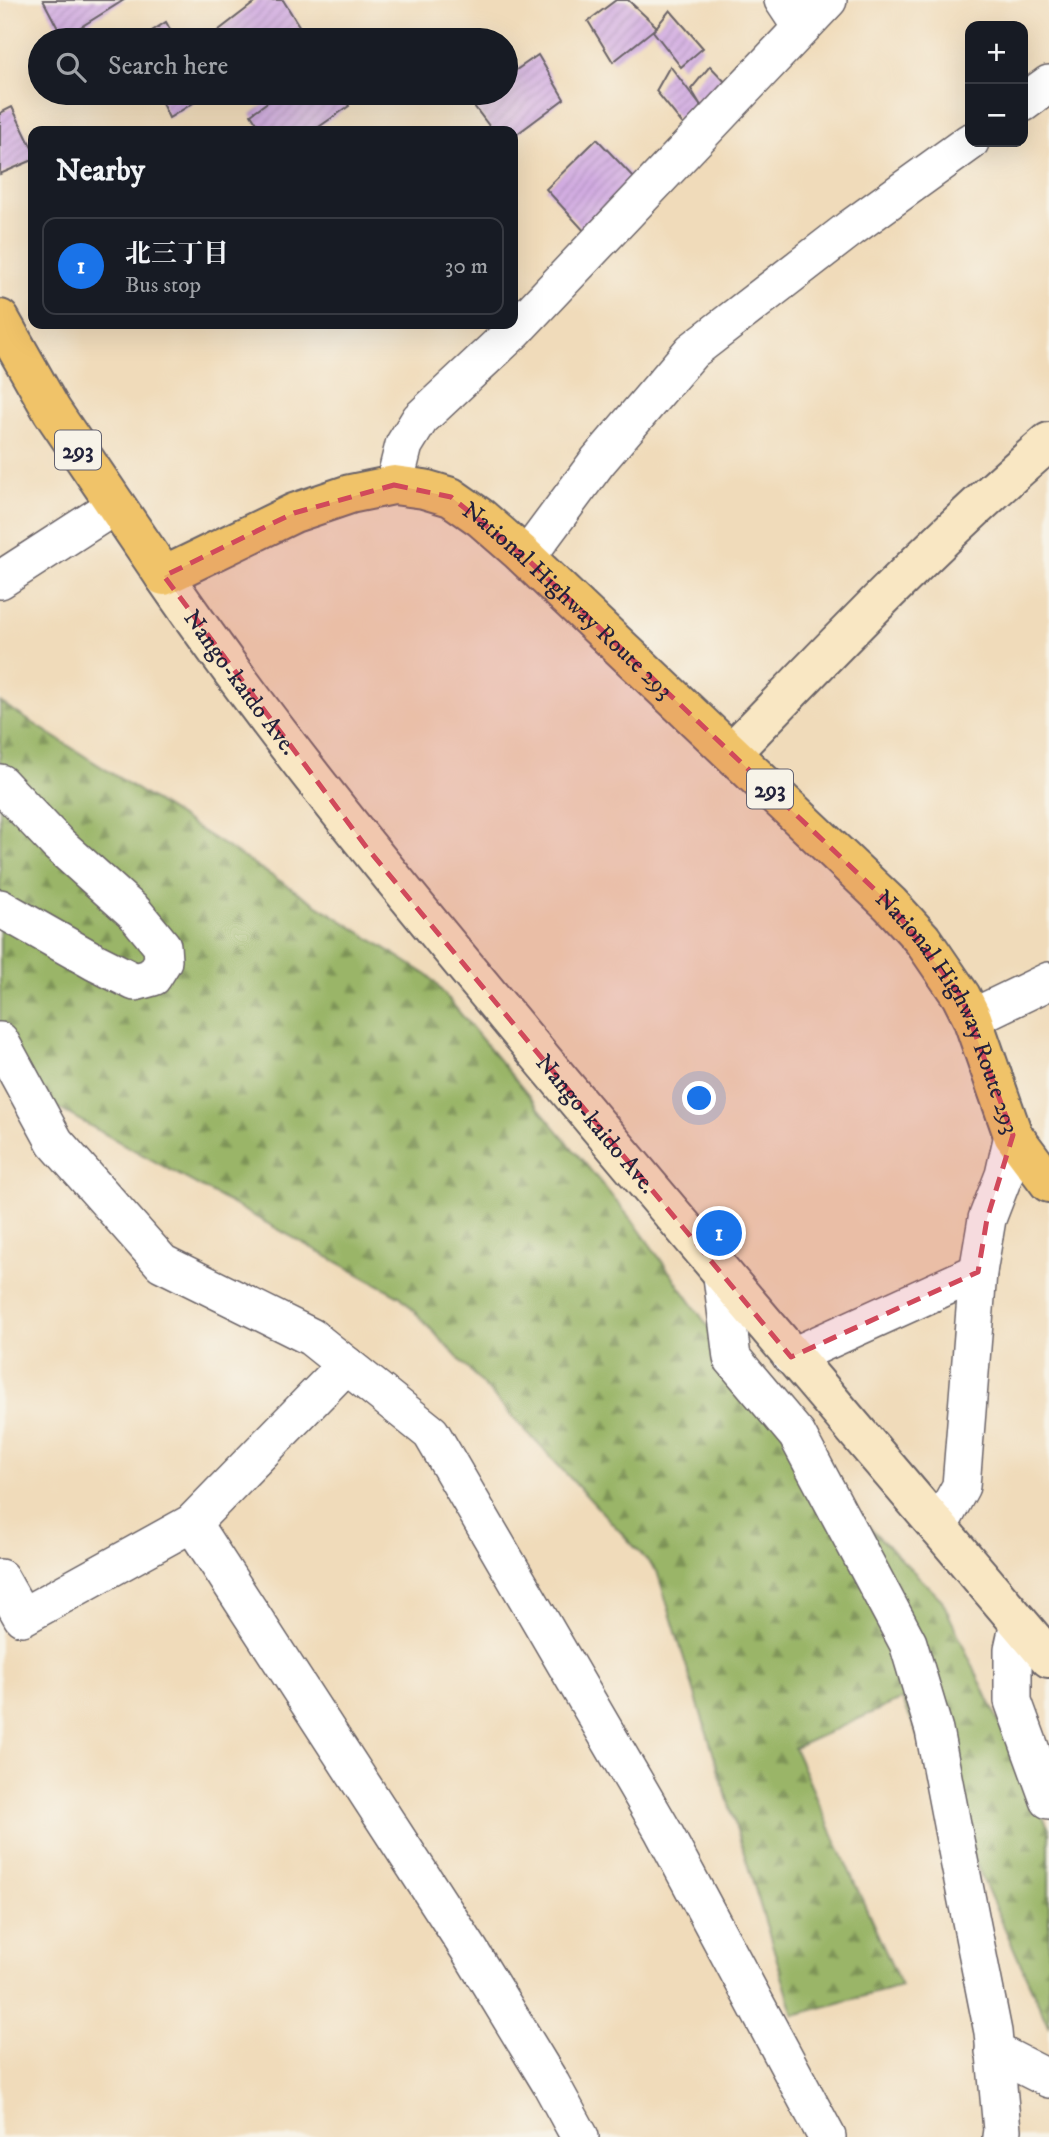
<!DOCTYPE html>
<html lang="en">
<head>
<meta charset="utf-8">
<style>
	body { margin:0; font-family:"IM FELL DW Pica","Noto Serif JP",serif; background:#242831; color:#f1f3f6 }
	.controls { position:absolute; right:21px; top:21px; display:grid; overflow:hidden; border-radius:14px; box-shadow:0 7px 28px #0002 }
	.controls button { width:63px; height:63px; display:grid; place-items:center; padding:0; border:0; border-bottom:2px solid #363941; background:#171b24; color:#f1f3f6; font:35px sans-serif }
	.you { position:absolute; left:700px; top:1099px; width:24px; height:24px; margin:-18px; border:5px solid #fff; border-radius:50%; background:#1a73e8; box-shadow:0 0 0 10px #1a73e833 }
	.badge { display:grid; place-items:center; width:46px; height:46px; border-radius:50%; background:#1a73e8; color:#fff; font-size:23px; font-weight:700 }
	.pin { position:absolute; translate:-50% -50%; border:4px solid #fff; box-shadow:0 2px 7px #0006 }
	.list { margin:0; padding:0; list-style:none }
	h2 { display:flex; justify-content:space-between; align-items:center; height:91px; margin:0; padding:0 28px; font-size:30px }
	h2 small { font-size:23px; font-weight:400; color:#9ea1a6 }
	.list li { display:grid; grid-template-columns:46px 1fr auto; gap:21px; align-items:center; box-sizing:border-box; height:98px; margin:0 14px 14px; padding:0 14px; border:2px solid #363941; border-radius:14px }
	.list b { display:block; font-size:26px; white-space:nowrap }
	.list p { margin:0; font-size:23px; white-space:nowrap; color:#9ea1a6 }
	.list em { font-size:23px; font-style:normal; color:#9ea1a6 }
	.icon { flex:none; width:38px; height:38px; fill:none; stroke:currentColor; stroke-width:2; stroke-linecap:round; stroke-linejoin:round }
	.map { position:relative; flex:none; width:1049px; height:2137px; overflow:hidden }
	.search { position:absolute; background:#171b24; box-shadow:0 7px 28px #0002; left:28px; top:28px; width:490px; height:77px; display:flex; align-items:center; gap:18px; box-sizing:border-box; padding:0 24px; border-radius:38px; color:#9ea1a6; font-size:26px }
	.panel { position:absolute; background:#171b24; box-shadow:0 7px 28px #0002; left:28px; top:126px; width:490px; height:203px; border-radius:14px }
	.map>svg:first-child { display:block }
</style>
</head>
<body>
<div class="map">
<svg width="1049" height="2137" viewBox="0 0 1049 2137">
	<defs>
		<pattern id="forest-firs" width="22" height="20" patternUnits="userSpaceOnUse" patternTransform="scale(1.75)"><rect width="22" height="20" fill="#9ab567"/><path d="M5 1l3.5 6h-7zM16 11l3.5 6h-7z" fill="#7d9356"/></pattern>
		<pattern id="building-hatch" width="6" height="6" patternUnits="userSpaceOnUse" patternTransform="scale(1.75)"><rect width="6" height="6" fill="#d1abe1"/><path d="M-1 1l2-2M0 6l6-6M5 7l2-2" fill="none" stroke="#b393c2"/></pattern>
	</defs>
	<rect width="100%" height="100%" fill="#f7f3e8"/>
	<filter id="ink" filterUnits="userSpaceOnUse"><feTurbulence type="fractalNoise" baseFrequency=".0143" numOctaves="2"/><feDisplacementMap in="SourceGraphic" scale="14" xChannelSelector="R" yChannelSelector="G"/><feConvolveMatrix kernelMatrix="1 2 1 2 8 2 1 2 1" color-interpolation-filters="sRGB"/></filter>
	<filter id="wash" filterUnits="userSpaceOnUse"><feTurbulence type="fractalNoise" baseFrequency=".00686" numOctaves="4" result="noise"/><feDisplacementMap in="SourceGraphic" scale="28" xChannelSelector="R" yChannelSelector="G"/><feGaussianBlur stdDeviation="1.57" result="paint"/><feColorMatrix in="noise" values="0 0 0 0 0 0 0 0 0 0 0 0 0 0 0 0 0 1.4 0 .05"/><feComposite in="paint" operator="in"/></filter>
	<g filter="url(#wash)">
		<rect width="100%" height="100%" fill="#f0dbba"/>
		<polygon fill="url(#forest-firs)" stroke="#5e6c51" stroke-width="2" points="0,702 430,977 636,1225 806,1464 942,1600 1049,1829 1049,2027 902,1699 794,1748 901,1986 794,2015 657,1571 401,1297 23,1089 0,1072"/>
		<g id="blocks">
			<g fill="url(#building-hatch)">
				<polygon points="43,0 124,0 63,38"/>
				<polygon points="258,0 283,0 301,29 285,40 206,40"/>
				<polygon points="616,0 628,0 657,27 613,62 588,21"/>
				<polygon points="670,10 703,48 681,67 653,31"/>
				<polygon points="166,22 176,40 138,40"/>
				<polygon points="538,55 564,99 513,137 513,131 493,131 471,102 484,93 506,93 506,77"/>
				<polygon points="670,66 703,109 685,127 656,91"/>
				<polygon points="710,66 729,86 703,109 691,89"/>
				<polygon points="157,93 204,93 206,95 169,118"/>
				<polygon points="280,93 341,93 349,106 313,131 262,131 251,114"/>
				<polygon points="12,107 33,150 33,160 0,174 0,113"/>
				<polygon points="597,139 636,180 586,233 546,189"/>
			</g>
		</g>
	</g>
	<g filter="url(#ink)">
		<use href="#blocks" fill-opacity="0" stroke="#6a6367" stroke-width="2"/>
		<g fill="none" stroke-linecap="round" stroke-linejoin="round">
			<g stroke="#6a6367" stroke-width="40">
				<g id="street">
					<polyline points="783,0 801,27"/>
					<polyline points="1023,103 1049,84"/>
					<polyline points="394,485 404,445 420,419 514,331 828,0"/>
					<polyline points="526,558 598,461 692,351 851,228 970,142"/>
					<polyline points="0,580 116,505"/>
					<polyline points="0,783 58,844 134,912 162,946 163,961 153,977 135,982 95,962 0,908"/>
					<polyline points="972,1018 1049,981"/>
					<polyline points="0,1041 55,1142 162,1263 311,1337 431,1433 663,1831 827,2137"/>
					<polyline points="722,1276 732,1358 797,1435 908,1643 934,1730 955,1840 993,2032 1002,2130 1001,2137"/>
					<polyline points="791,1357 978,1272"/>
					<polyline points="192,1523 470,1951 551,2084 580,2137"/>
					<polyline points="938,1528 961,1486 978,1272 987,1219 1004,1175 1013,1135"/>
					<polyline points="0,1578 22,1617 192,1523 346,1365"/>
					<polyline points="1019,1622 1013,1649 1013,1701 1049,1800"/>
					<polyline points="994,2051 1049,2079"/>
				</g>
			</g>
			<g stroke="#6a6367" stroke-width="42">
				<g id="secondary">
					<path id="s1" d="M 164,576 C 270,730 389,875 509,1019 C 687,1234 869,1445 1049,1658"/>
					<path d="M 732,752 C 835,645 936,539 1049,442"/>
				</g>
			</g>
			<g stroke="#6a6367" stroke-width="42">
				<g id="highway">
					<path id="s2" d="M 0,319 L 52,411 L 164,576 L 294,513 L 350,494 L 394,485 L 424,489 L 451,497 L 481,518 L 520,552 L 890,904 L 922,939 L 961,996 L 972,1018 L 1013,1135 L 1049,1183"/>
				</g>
			</g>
			<use href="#street" stroke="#fff" stroke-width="37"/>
			<use href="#secondary" stroke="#f9e7c3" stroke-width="38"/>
			<use href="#highway" stroke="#f0c369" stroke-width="38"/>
		</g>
	</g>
	<path fill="#d1495b" fill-opacity="0.2" stroke="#d1495b" stroke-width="5" stroke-dasharray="14 9" stroke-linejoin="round" d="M 394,485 L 451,497 L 526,558 L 890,904 L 961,996 L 1013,1135 L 987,1219 L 978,1272 L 791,1357 L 367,848 L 164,576 L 294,513 Z"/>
	<g text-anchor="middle" stroke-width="7" stroke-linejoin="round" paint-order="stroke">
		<g fill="#f7f3e8" stroke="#62616f" stroke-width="2">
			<rect x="55" y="430.5" width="46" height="39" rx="5"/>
			<rect x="747" y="769.5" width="46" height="39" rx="5"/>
		</g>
		<g font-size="23" font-weight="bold" fill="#22223b">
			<text x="78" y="458">293</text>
			<text x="770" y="797">293</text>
		</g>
		<g font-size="24" fill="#22223b" stroke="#f7f3e8">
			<text dy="8" stroke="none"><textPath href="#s2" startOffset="768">National Highway Route 293</textPath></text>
			<text dy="8" stroke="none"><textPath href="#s1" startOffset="131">Nango-kaido Ave.</textPath></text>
			<text dy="8" stroke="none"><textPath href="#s2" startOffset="1335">National Highway Route 293</textPath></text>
			<text dy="8" stroke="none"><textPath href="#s1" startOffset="698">Nango-kaido Ave.</textPath></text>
		</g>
	</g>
</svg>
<div class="controls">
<button>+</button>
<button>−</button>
</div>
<div class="you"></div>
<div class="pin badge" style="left:719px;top:1233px">1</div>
<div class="search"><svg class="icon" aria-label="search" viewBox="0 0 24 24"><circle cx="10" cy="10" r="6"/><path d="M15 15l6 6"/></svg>Search here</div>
<section class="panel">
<h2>Nearby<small></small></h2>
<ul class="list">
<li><span class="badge">1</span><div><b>北三丁目</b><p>Bus stop</p></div><em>30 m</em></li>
</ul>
</section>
</div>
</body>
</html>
